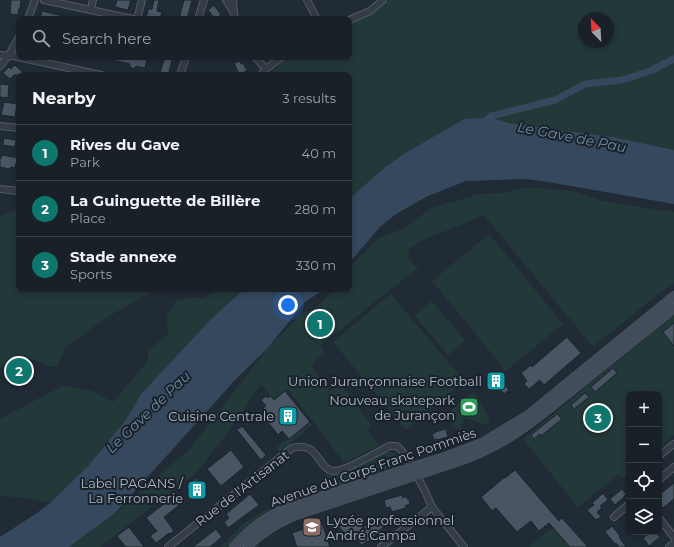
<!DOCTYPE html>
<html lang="en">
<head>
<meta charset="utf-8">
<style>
	body { margin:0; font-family:Montserrat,sans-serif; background:#262d34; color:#f1f3f6 }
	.controls { position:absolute; right:12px; bottom:12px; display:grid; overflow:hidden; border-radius:8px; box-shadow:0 2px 6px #0003 }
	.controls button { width:36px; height:36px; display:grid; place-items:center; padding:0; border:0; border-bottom:1px solid #373e45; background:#192028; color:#f1f3f6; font:20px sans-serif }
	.compass { position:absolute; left:578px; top:12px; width:36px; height:36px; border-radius:50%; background:#192028; box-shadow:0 2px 6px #0003; rotate:336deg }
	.you { position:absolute; left:288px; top:305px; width:14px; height:14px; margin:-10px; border:3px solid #fff; border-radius:50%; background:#1a73e8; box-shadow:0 0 0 6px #1a73e833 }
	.badge { display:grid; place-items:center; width:26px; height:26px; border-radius:50%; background:#0f766e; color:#fff; font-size:13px; font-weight:700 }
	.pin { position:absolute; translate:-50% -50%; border:2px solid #fff; box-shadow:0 1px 4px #0006 }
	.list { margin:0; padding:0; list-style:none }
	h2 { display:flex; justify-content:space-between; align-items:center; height:52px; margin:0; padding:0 16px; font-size:17px }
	h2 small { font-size:13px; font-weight:400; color:#9fa3a8 }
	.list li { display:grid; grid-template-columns:26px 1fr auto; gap:12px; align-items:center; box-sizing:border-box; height:56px; padding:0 16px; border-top:1px solid #373e45 }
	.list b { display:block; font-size:15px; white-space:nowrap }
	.list p { margin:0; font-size:13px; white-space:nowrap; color:#9fa3a8 }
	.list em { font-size:13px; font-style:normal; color:#9fa3a8 }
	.icon { flex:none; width:22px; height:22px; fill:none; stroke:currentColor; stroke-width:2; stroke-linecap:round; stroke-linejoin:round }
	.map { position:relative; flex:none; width:674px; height:547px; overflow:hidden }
	.search { position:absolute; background:#192028; box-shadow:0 2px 6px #0003; left:16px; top:16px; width:336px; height:44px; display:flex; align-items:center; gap:10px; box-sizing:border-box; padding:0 14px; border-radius:8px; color:#9fa3a8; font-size:15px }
	.panel { position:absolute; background:#192028; box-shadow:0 2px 6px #0003; left:16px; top:72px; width:336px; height:220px; border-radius:8px }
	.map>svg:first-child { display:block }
</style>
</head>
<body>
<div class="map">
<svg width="674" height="547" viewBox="0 0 674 547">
	<rect width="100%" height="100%" fill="#212b36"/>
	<g fill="#233838" fill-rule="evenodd">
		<path d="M 389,0 L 674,0 L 674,150 L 613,137 L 566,131 L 509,123 L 495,119 L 479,118 L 464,119 L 407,152 L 385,167 L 349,199 L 349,75 L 269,75 L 283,62 L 290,57 L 349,57 L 349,24 L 372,13 ZM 584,18 L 608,18 L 608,42 L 584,42 Z"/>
		<path d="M 527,187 L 572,191 L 602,201 L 674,212 L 674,283 L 657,295 L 593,347 L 484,215 L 454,228 L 425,239 L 409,249 L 408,257 L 419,271 L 414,271 L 320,346 L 325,352 L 318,357 L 311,366 L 330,392 L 334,388 L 344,388 L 372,426 L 367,429 L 379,445 L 344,463 L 315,424 L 288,390 L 274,400 L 261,384 L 226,435 L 197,472 L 100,547 L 69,547 L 115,513 L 189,450 L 267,349 L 300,315 C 304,312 307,312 312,310 C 321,305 327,295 334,289 L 349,289 L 349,268 L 354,262 L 379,238 L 405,228 L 431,208 L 480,194 L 501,193 Z"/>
		<polygon points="19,208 19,289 154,289 150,293 109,316 65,348 57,367 49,366 33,359 9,361 0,368 0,216"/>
		<polygon points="489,234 563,324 506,371 432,281"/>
		<polygon points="217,289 244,289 211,319 141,394 125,421 88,466 51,502 33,499 5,496 0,495 0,419 62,386 92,391 113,402 147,362 148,350 168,335 167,316 175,302 189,298 204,298"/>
		<polygon points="391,294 464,381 406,430 333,342"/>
		<polygon points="432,301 465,340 448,355 415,316"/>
		<polygon points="674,314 674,435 659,448 659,394 629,394 629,473 622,479 618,475 578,507 523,439"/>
		<polygon points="471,393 476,394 490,421 487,425 464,418 461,430 452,427 454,418 448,413"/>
		<polygon points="310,422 312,425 303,432 302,434 283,449 280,452 276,448 283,442 289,439"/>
		<path d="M 386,452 C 396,451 402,456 399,466 C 378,473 357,480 335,487 C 325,490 315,492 305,496 C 275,506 247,522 227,547 L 221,547 L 244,523 L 265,510 L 332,483 L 324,473 C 331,475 336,477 343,474 L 382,454 Z"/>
		<polygon points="553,527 570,547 529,547"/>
	</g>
	<g fill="#35485d">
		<polygon points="479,118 495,119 509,123 566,131 613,137 674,150 674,204 548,182 526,179 466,181 428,196 396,214 380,227 349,263 349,199 385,167 407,152 464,119"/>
		<polygon points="244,289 325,289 305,302 267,349 237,378 115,513 69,547 0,547 0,537 37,513 51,502 88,466 125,421 141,394 211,319"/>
	</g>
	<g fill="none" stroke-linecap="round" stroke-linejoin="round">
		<polyline stroke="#35485d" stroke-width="7" points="482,124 491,116 555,100 585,84 622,80 650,71 674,59"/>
	</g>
	<g fill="#495562" stroke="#1b242d">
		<polygon points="11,0 21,0 20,8 19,8 18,15 10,14"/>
		<polygon points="117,0 131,0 128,10 115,7"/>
		<polygon points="154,0 159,0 157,11 162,12 160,19 146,19 148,9 152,9"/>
		<polygon points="184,0 192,0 187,19 179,19"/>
		<polygon points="214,5 221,15 215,19 208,10"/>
		<polygon points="42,11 67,17 67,19 40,19"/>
		<polygon points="107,57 139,57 147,59 145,68 136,66 135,69 130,67 130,64 107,59"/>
		<polygon points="165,57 173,57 168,75 160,73"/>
		<polygon points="240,61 241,64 243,63 247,71 239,74 234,63"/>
		<polygon points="15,65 26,75 14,75 10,79 3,73 9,67 11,69"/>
		<polygon points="0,84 9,85 8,98 0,97"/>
		<polygon points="4,102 17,104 15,117 1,115"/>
		<polygon points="4,138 16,140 15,147 3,145"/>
		<polygon points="2,155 19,158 19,163 16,163 15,168 11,167 10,169 0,167 0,158 1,158"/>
		<polygon points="674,323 674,346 663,332"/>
		<polygon points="567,337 581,353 544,385 540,380 529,389 524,384 527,381 521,373 531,365 532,367"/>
		<polygon points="30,363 33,369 27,374 9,375 6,367"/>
		<polygon points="613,368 617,373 595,392 591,387"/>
		<polygon points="494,372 509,390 504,394 500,389 497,391 486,378"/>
		<polygon points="285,391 310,422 289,439 282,431 278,435 267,421 272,418 263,408 266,406 261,400 266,396 268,398 271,396 274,400"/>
		<polygon points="585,393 589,397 574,409 571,405"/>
		<polygon points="557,414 562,419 541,436 540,434 534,439 531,435"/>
		<polygon points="242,426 266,455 261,460 237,430"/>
		<polygon points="446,429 448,437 437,440 437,439 434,440 432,434 435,433 435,432"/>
		<polygon points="231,450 244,467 221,486 207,469"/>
		<polygon points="515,470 559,521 562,518 588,547 570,547 549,523 539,531 531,521 517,532 496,508 492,511 481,497 505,477 505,478"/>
		<polygon points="196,478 208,494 199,501 186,486"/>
		<polygon points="674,483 674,499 663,508 659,504 659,495"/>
		<polygon points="622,489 626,494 624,496 624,497 615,505 610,499"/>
		<polygon points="603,493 608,500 600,506 602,508 597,512 601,517 596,520 587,510 594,505 592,503"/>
		<polygon points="250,494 259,505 228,528 224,522 229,518 226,514"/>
		<polygon points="175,495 182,503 164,517 174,531 170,534 169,533 156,543 150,536 157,531 146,518"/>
		<polygon points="402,495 403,498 406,496 407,499 409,499 410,504 405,506 406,508 392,512 390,507 386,508 384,500"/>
		<polygon points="351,515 363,528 374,518 383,527 368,542 367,541 362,545 355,538 352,541 339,527"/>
		<polygon points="322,523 330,547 297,547 292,533"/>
		<polygon points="612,526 620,536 619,536 621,540 626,547 619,547 616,543 615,544 605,532"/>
		<polygon points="129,527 144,547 126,547 117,536"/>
		<polygon points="216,529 222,537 210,547 193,547"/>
		<polygon points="651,532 656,532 660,537 649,546 643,538"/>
	</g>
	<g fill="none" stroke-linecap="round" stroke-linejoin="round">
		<g stroke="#515b65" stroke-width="8">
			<g id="minor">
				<polyline points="44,0 133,19"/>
				<polyline points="226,0 233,12"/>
				<polyline points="233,0 234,13 235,19"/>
				<polyline points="307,0 317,19"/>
				<polyline points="91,9 93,0"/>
				<polyline points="28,19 35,0"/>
				<polyline points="137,19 142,0"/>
				<polyline points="198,19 204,0"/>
				<polyline points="349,20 370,11 383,0"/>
				<polyline points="0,55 13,56 101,75"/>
				<polyline points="255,57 266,69"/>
				<polyline points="0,66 9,55 19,37"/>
				<polyline points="180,75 186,57"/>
				<polyline points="261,75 266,69 282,57"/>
				<polyline points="0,126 19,128"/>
				<polyline points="0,189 19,191"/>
				<polyline points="659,456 674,444"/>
				<polyline points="659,480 674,467"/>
				<polyline points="614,517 629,504"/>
				<polyline points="659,518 674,537"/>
				<path d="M 168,547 L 292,448 C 320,440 317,471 335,471 C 345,471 378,452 389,446 L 397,446 L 402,451 L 409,461 L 425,491 L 432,507 L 464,547"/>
				<polyline points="381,547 432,507"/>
				<polyline points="669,547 674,543"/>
			</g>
		</g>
		<g stroke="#515b65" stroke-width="10">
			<g id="secondary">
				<path d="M 234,547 C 251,528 266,517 289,507 L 448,456 L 482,443 L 527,416 L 674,296"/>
				<path d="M 247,547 C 260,533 276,524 293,516 L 465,459 C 509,443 541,415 577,386 C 609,360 642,334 674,308"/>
			</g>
		</g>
		<use href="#minor" stroke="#343d47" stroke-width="6"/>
		<use href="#secondary" stroke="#424c5a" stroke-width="9"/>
	</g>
	<defs>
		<g id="building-square" transform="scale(1)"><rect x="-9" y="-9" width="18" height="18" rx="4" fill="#0f9aa8" stroke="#19222b"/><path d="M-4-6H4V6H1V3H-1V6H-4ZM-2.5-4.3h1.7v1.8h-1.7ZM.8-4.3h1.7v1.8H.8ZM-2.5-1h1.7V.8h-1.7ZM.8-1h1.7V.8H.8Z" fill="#fff"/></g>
		<g id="stadium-square" transform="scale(1)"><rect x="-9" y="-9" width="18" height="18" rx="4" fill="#2e9e5b" stroke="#19222b"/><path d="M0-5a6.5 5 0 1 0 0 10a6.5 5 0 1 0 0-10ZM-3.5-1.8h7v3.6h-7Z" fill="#fff"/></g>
		<g id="school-square" transform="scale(1)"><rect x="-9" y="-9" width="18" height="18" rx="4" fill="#8d6e63" stroke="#19222b"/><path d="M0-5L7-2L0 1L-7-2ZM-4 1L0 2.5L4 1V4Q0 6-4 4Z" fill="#fff"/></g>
	</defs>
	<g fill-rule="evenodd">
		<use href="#building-square" x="496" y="381"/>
		<use href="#stadium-square" x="469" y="407"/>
		<use href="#building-square" x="288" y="416"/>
		<use href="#building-square" x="197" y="490"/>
		<use href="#school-square" x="312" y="527"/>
	</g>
	<g text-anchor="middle" stroke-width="4" stroke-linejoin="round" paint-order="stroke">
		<g font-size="13" fill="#aeb8c4" stroke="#19222b" text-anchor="end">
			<text x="482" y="386">Union Jurançonnaise Football</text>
			<text x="455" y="405">Nouveau skatepark<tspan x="455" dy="15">de Jurançon</tspan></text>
			<text x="274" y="421">Cuisine Centrale</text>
			<text x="183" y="488">Label PAGANS /<tspan x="183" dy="15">La Ferronnerie</tspan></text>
			<text x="326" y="525" text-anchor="start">Lycée professionnel<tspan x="326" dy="15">André Campa</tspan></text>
		</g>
		<g font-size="13" fill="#aeb8c4" stroke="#19222b">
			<text transform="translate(373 467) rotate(-19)" y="5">Avenue du Corps Franc Pommiès</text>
			<text transform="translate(242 488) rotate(-38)" y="5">Rue de l'Artisanat</text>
		</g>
		<g font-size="14" font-style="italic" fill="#708aa7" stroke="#19222b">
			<text transform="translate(572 137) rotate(11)" y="5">Le Gave de Pau</text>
			<text transform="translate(148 412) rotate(-44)" y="5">Le Gave de Pau</text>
		</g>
	</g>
</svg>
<div class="controls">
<button>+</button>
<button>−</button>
<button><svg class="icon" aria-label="locate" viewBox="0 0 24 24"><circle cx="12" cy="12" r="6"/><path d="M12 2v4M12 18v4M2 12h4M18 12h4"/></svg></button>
<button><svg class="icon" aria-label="layers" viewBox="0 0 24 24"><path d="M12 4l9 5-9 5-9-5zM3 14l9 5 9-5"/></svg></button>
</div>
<svg class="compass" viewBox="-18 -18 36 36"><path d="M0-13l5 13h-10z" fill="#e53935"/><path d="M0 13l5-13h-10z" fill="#9fa3a8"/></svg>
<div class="you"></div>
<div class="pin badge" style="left:320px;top:324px">1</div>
<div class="pin badge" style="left:19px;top:371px">2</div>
<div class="pin badge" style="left:598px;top:418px">3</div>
<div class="search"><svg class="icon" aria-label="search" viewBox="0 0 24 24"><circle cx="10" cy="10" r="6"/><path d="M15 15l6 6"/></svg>Search here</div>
<section class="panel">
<h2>Nearby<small>3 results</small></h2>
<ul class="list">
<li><span class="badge">1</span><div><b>Rives du Gave</b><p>Park</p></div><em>40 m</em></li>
<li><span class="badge">2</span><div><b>La Guinguette de Billère</b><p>Place</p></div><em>280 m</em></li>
<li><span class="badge">3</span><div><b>Stade annexe</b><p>Sports</p></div><em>330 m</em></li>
</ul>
</section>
</div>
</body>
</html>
